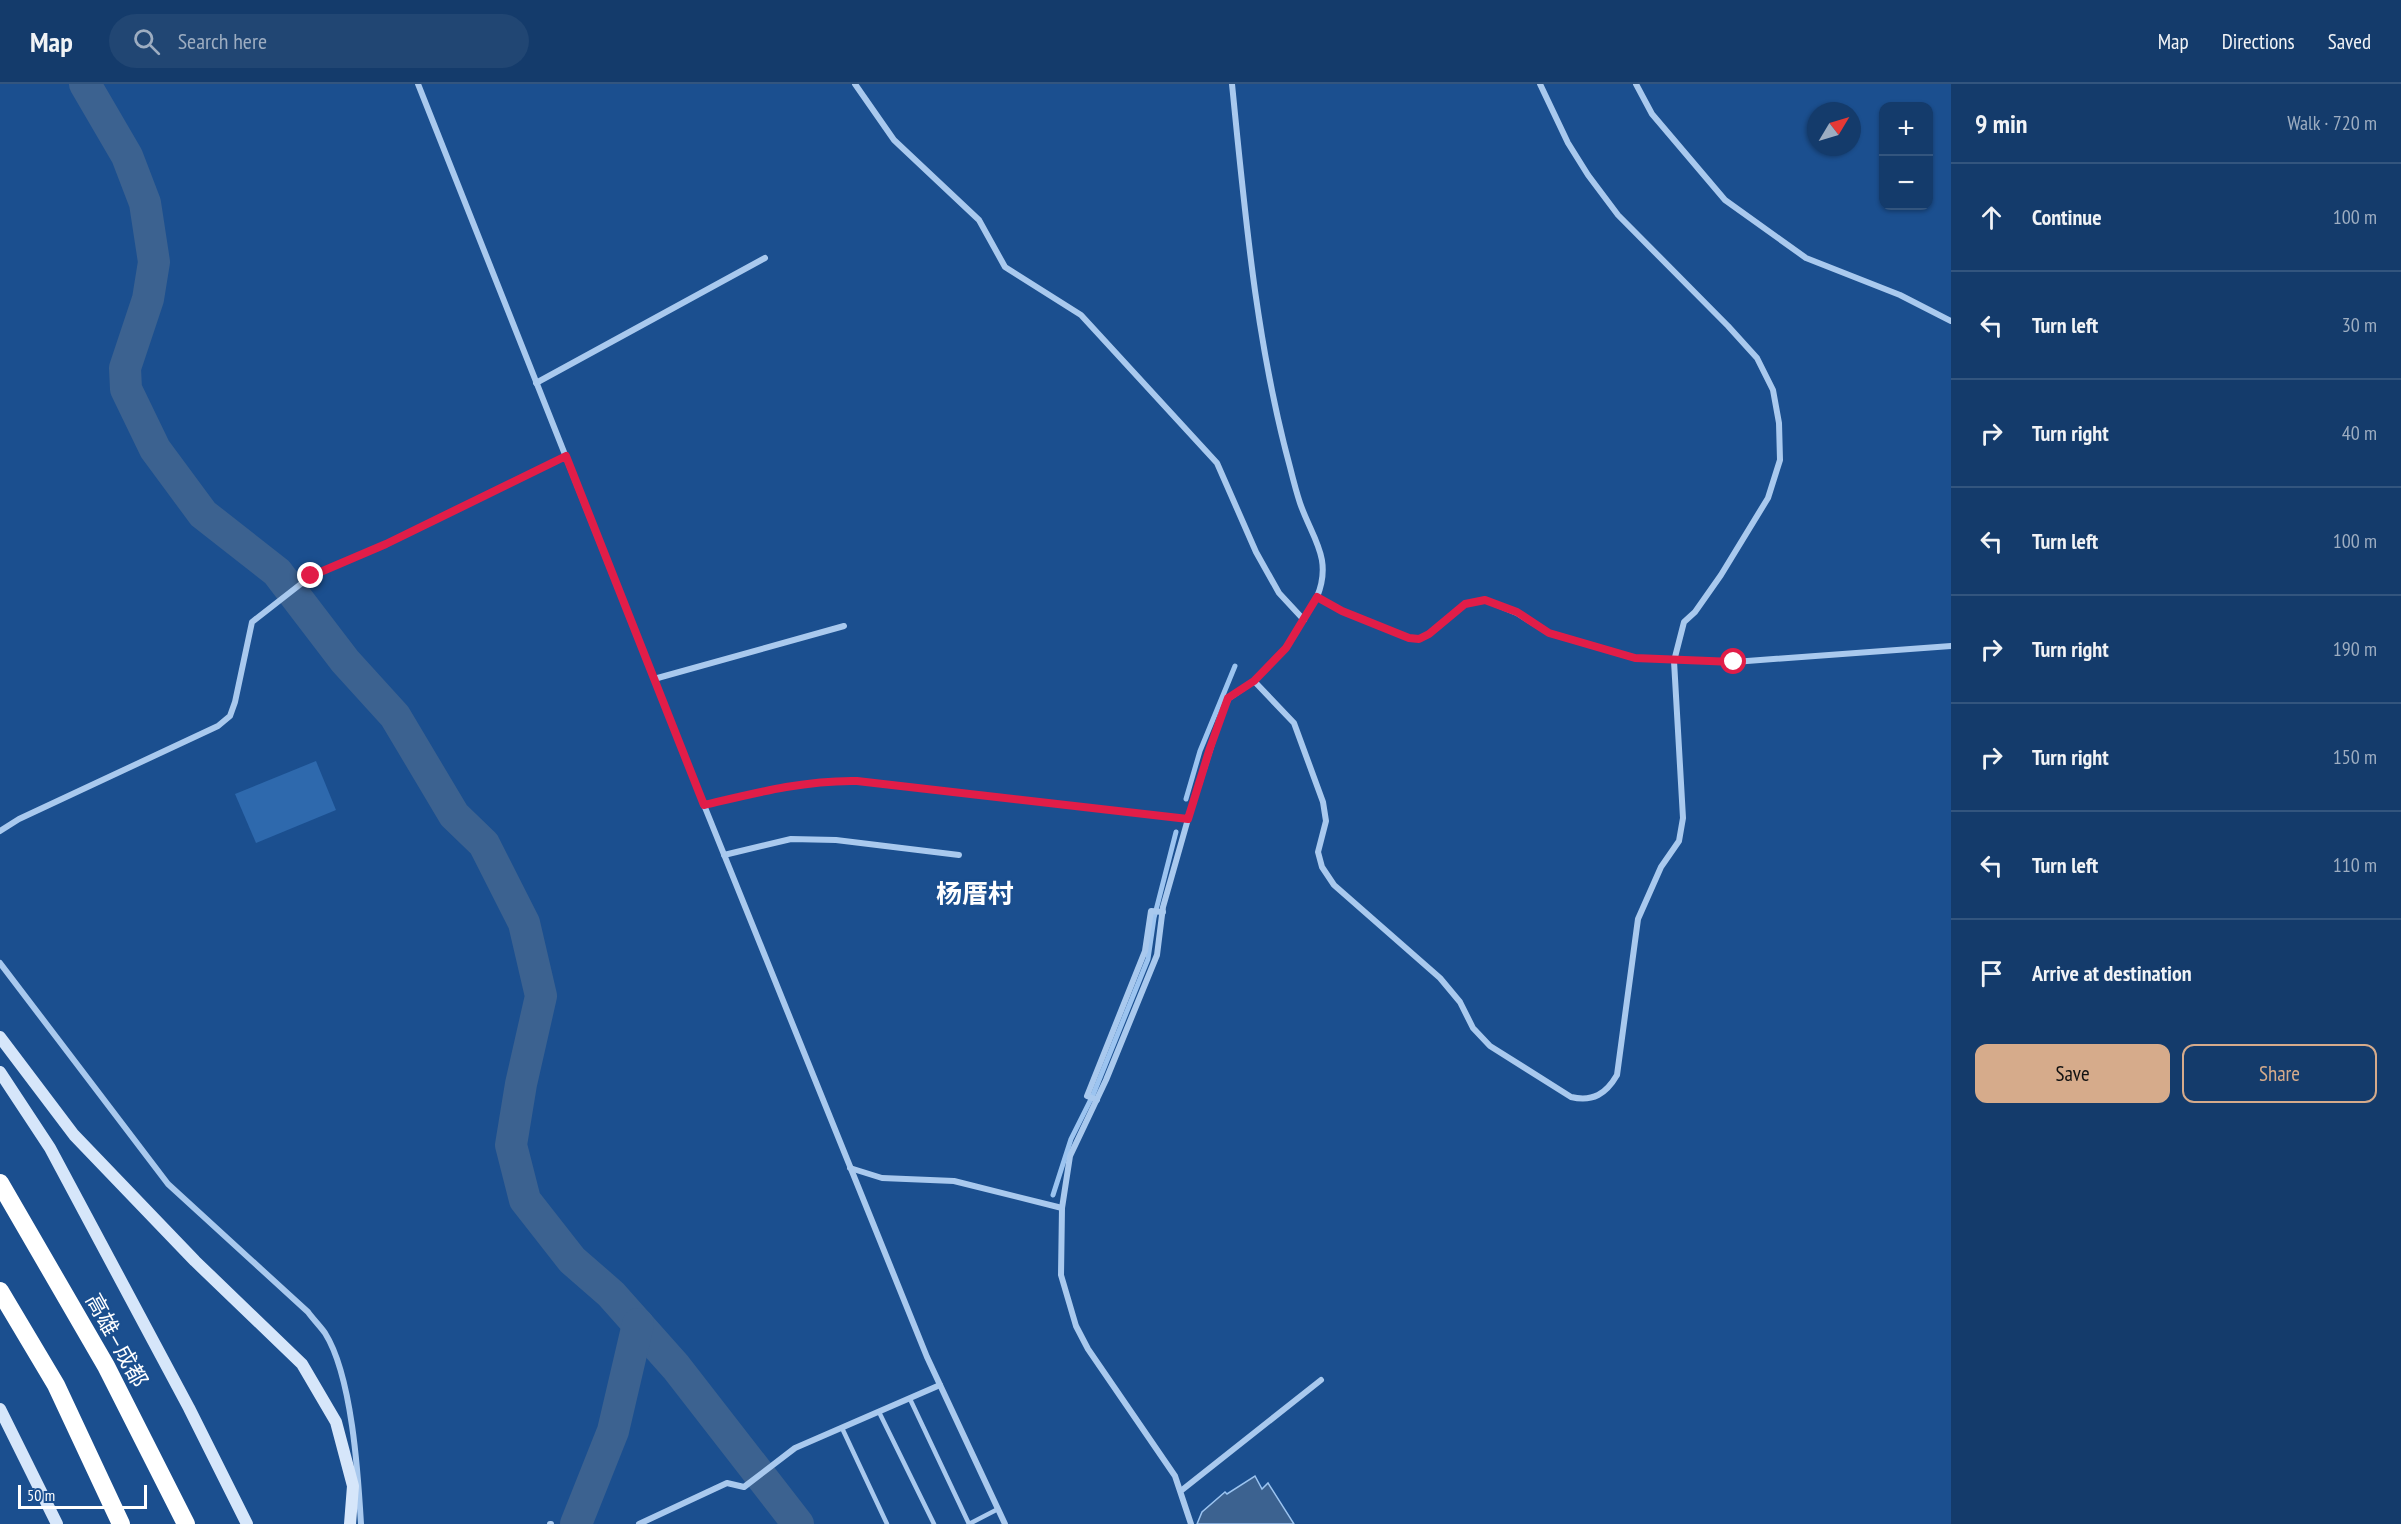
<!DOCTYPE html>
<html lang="en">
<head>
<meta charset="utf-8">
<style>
	body { margin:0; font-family:"PT Sans Narrow","Noto Sans SC",sans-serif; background:#214673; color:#f1f3f6 }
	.controls { position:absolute; right:18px; top:18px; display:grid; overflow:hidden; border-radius:12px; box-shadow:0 2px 4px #0004 }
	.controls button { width:54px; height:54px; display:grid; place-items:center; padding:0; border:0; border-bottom:2px solid #33557e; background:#143b6b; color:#f1f3f6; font:30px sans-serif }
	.compass { position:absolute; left:1807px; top:18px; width:54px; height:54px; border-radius:50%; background:#143b6b; box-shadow:0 2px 4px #0004; rotate:52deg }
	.scale { position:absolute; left:18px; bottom:15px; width:129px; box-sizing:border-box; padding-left:6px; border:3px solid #fff; border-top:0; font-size:16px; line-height:21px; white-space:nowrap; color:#fff; -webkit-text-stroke:4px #1b4f8f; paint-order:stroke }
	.stop { position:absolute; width:18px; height:18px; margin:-14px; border:4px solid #e11d48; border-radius:50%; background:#fff }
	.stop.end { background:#e11d48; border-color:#fff; box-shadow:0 2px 6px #0008 }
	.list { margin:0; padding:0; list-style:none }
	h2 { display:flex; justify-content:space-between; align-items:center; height:78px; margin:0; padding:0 24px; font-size:26px }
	h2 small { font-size:20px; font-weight:400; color:#9dadc1 }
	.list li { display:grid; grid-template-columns:39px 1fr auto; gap:18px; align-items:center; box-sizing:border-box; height:108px; padding:0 24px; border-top:2px solid #33557e }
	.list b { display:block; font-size:22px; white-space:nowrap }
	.list em { font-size:20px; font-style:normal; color:#9dadc1 }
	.actions { display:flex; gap:12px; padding:18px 24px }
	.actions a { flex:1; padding:14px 0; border:2px solid #d6ab8b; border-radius:12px; text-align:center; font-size:21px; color:#d6ab8b }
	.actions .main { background:#d6ab8b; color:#111 }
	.icon { flex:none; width:33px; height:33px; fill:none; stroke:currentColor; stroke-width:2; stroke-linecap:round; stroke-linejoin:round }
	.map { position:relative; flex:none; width:1951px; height:1440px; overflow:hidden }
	header { display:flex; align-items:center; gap:36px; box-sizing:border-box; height:84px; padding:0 30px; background:#143b6b; border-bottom:2px solid #33557e }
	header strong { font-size:28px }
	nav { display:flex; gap:33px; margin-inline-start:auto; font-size:21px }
	.search { width:420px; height:54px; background:#214673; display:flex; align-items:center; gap:15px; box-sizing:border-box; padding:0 21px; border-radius:33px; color:#9dadc1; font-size:22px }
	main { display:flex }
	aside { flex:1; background:#143b6b }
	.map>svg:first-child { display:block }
</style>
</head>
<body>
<header>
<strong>Map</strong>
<div class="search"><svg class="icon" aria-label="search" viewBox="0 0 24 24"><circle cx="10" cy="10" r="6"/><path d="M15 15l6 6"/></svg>Search here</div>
<nav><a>Map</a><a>Directions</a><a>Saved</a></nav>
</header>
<main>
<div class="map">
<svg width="1951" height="1440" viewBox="0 0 1951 1440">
	<rect width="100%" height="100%" fill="#1b4f8f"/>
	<polygon fill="#2e69ad" points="316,677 336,726 256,759 235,710"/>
	<polygon fill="#3c6290" stroke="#9cc4f0" stroke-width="1.5" points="1255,1392 1262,1405 1268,1399 1294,1440 1197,1440 1202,1428 1225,1408 1227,1410"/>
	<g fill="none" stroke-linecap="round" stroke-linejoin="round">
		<g stroke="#9cc4f0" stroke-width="5">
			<polyline points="1186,715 1200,667 1235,582"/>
			<polyline points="1053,1111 1071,1055 1093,1011 1148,875 1154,834 1176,748"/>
		</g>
		<g stroke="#3c6290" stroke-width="32">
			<polyline points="85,0 127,72 145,119 154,178 148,215 125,284 126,305 155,365 203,430 277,488 345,577 395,632 454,731 484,760 524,839 541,912 521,1000 511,1061 525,1116 572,1176 611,1210 676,1283 798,1440"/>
			<polyline points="576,1440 613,1347 638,1240"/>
		</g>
		<g stroke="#a9c9ee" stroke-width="4.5">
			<polyline points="910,1315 969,1440"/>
			<polyline points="879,1328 934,1440"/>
			<polyline points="842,1344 887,1440"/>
			<polyline points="969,1440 998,1425"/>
		</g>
		<g stroke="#a9c9ee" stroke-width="6">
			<polyline points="418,0 704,721 927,1273 1005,1440"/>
			<polyline points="855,0 894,56 979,136 1005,183 1081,231 1217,379 1256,468 1279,509 1304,536"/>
			<path d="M 1232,0 C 1245,129 1256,258 1290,383 C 1293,395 1296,407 1300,419 C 1312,454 1333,474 1317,513 L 1342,527 L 1409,554 L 1419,555 L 1429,550 L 1465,520 L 1485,516 L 1517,529 L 1549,549 L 1635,574 L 1734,578 L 1951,562"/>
			<polyline points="1636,0 1652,30 1725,116 1806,174 1900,211 1951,237"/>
			<polyline points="536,299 765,174"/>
			<polyline points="654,595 844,542"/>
			<path d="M 1254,597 L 1294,639 L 1323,718 L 1326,737 L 1318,768 L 1322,783 L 1334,801 L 1440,894 L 1460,918 L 1473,944 L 1490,962 L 1571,1013 C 1593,1018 1606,1010 1617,991 L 1638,835 L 1661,783 L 1679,757 L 1683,734 L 1674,577 L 1684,538 L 1695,528 L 1721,491 L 1768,414 L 1780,376 L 1779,339 L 1773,306 L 1757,274 L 1728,242 L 1618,131 L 1588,91 L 1568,59 L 1540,0"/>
			<path d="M 704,721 C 755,709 805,696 857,697 L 1188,735"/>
			<polyline points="0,747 19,735 218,642 230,632 235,618 252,538 311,492 386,460 566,372"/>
			<polyline points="724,771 791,755 836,756 959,771"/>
			<path d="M 0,879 L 168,1100 L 308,1228 C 313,1235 320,1242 325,1249 C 352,1292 358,1389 361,1440"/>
			<polyline points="1097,1016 1087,1012 1145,867 1151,827 1163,828"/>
			<polyline points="850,1084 882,1094 954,1097 1062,1124"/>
			<polyline points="1182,1406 1321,1296"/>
			<polyline points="550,1440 551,1440"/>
			<polyline points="639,1440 727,1399 744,1403 795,1364 940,1301"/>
			<polyline points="1191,1440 1175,1392 1088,1265 1076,1242 1061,1191 1062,1124 1070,1072 1106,996 1157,871 1163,823 1188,735 1222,628 1229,614 1254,597 1286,564 1317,513"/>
		</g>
		<g stroke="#d6e6fa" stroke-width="12">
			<polyline points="0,953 74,1051 195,1177 302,1280 336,1338 353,1402 350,1440"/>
			<polyline points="0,988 50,1064 189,1324 247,1440"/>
			<polyline points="0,1325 57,1440"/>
		</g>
		<g stroke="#fff" stroke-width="18">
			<polyline points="0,1099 106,1282 186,1440"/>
			<polyline points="0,1207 56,1301 121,1440"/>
		</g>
	</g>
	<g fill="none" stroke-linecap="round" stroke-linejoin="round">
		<path stroke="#e11d48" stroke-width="8" d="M 311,492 L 386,460 L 566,372 L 704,721 C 755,709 805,696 857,697 L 1188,735 L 1210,664 L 1228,614 L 1254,597 L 1286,564 L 1317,513 L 1342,527 L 1409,554 L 1419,555 L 1429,550 L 1465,520 L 1485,516 L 1517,528 L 1549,549 L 1635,574 L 1734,578"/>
	</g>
	<g text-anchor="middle" stroke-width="4.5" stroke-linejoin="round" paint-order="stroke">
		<g font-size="22" fill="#fff" stroke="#1b4f8f">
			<text transform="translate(117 1256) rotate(61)" y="8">高雄—成都</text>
		</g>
		<g font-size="26" font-weight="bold" fill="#fff" stroke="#1b4f8f">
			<text x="975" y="819">杨厝村</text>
		</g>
	</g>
</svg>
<div class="controls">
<button>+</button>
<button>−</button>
</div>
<svg class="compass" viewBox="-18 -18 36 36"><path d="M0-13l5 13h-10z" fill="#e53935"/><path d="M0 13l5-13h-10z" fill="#9dadc1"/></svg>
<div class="scale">50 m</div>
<div class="stop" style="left:1734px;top:578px"></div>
<div class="stop end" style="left:311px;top:492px"></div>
</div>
<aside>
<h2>9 min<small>Walk · 720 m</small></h2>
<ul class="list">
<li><svg class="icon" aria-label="ahead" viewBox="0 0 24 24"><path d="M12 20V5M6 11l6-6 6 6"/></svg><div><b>Continue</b></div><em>100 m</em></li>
<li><svg class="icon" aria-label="left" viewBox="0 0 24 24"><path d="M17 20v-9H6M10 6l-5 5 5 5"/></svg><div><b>Turn left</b></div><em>30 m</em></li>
<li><svg class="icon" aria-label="right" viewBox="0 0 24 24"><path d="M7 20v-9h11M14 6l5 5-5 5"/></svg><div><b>Turn right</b></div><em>40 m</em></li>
<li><svg class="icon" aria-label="left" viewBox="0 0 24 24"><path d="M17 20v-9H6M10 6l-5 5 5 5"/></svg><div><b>Turn left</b></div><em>100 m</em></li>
<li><svg class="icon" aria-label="right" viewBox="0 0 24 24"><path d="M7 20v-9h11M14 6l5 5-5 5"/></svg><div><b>Turn right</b></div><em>190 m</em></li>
<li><svg class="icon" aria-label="right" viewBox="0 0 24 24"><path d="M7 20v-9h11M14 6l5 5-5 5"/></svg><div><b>Turn right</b></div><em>150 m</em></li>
<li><svg class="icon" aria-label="left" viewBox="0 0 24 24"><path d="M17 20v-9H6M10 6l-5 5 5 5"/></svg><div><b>Turn left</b></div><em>110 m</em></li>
<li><svg class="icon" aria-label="arrive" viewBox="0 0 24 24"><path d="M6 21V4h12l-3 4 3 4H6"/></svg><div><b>Arrive at destination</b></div></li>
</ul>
<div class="actions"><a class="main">Save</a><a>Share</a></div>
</aside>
</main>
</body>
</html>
